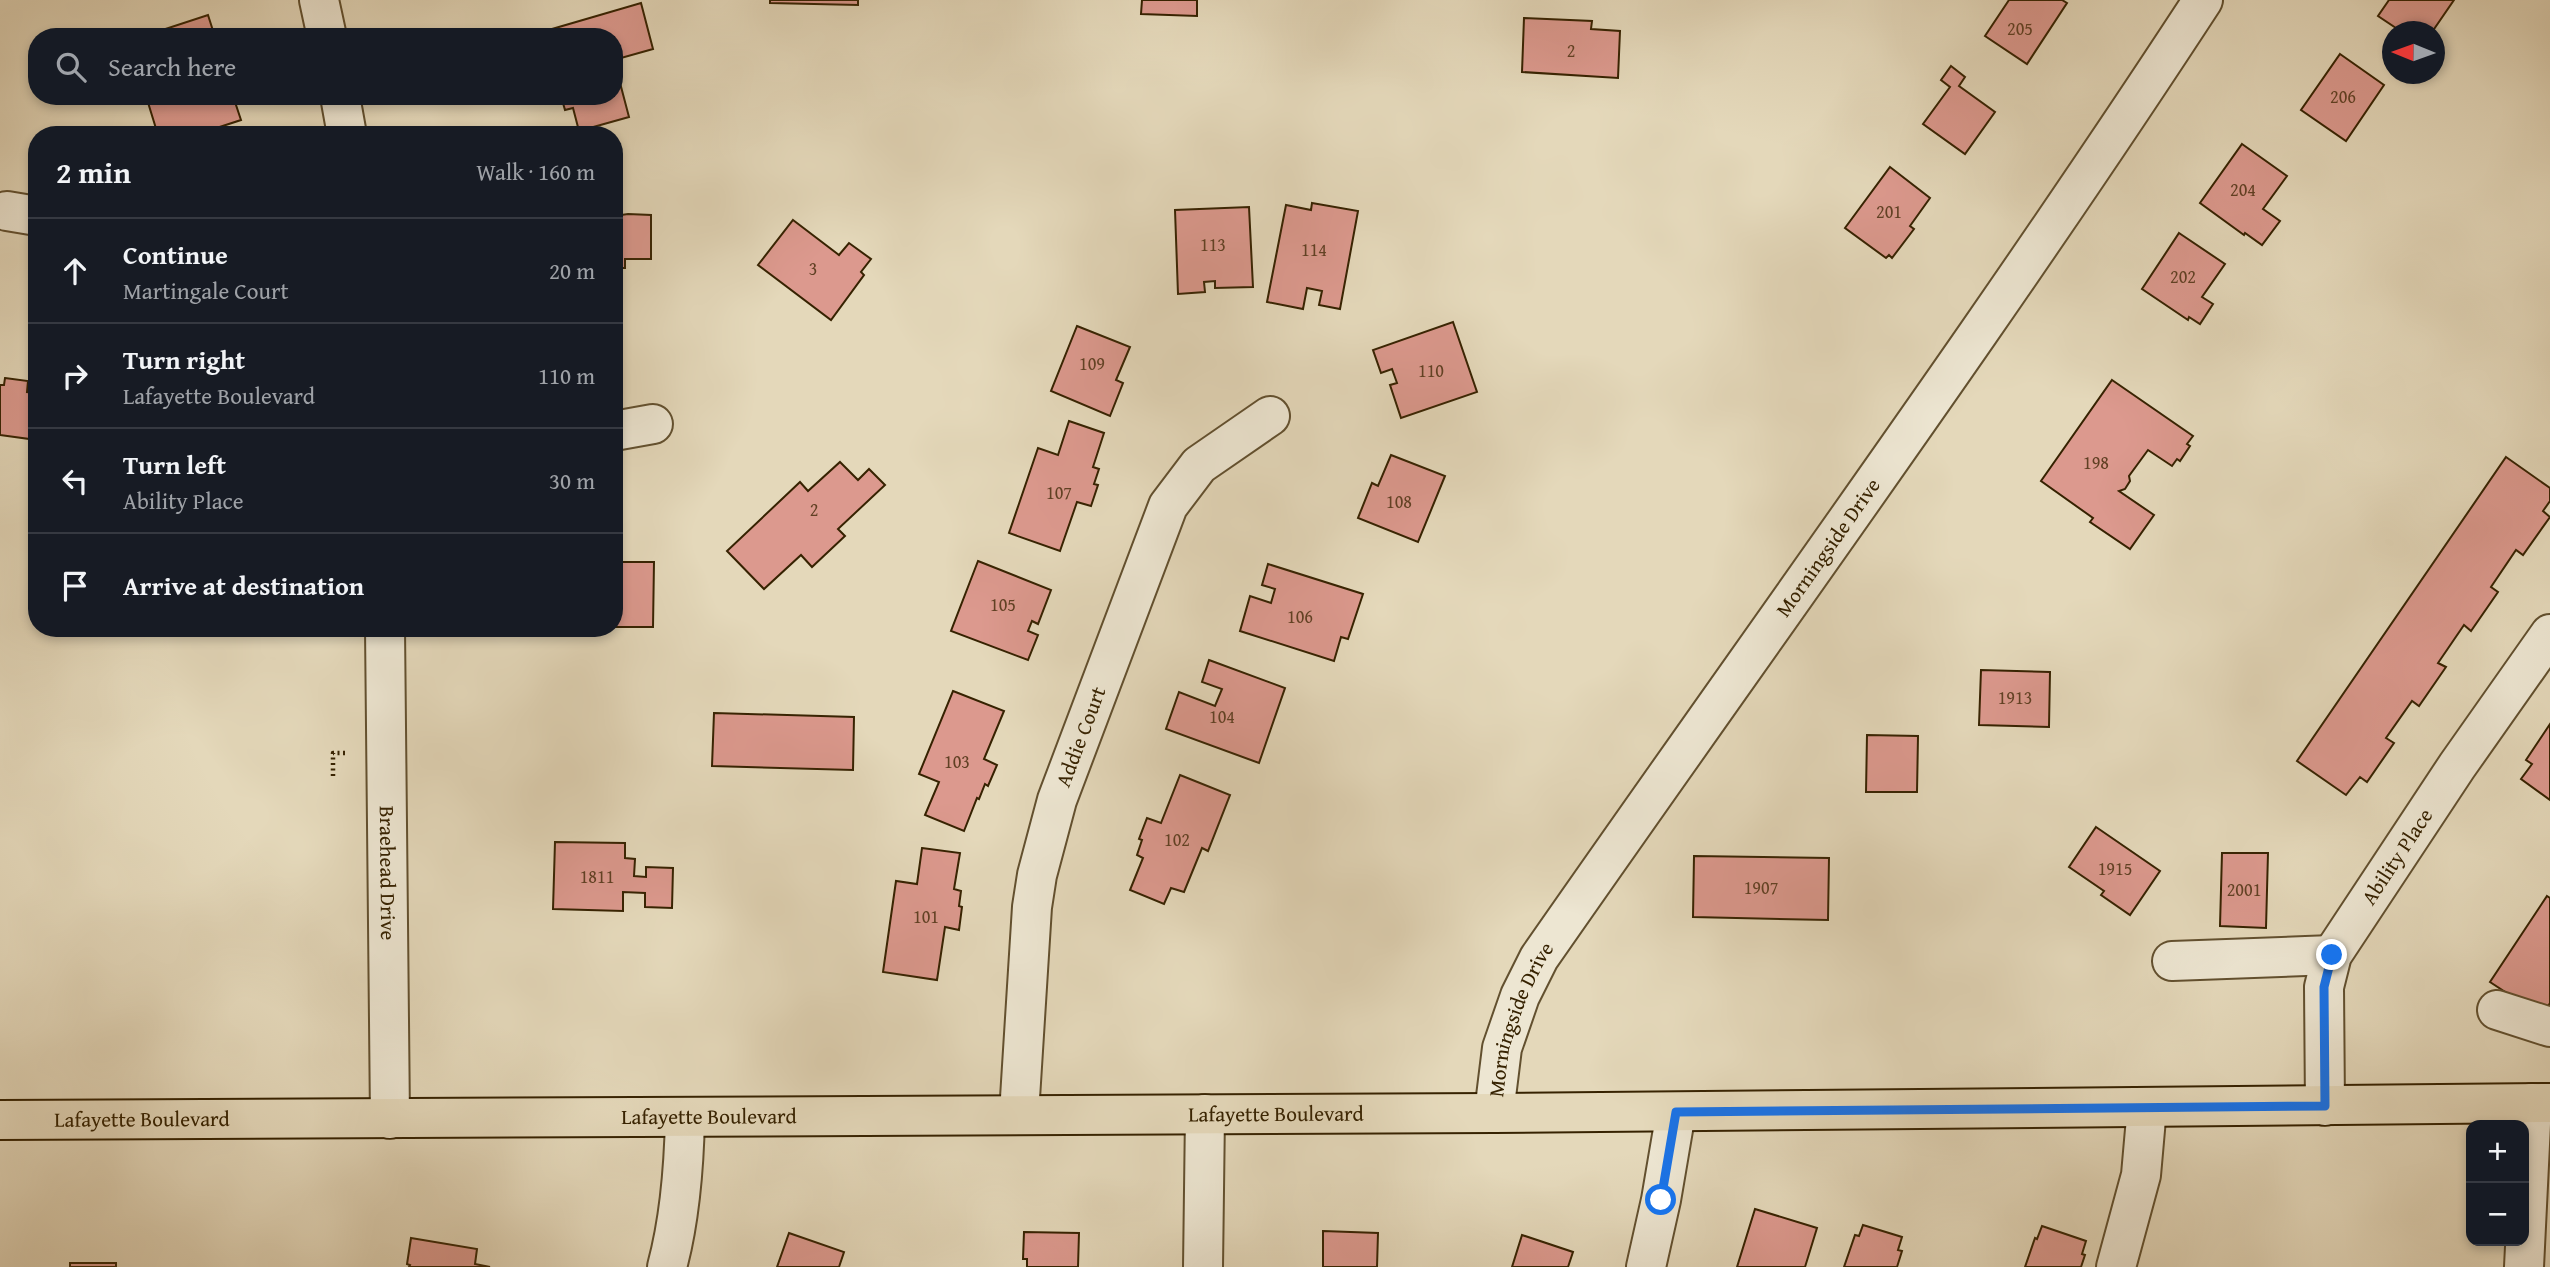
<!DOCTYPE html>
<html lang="en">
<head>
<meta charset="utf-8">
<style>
	body { margin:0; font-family:"Gentium Book Plus",serif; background:#242831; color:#f1f3f6 }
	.controls { position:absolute; right:21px; bottom:21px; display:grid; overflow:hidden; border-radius:14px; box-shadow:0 4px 10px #0003 }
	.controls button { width:63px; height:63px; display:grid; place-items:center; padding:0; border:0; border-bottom:2px solid #363941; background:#171b24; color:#f1f3f6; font:35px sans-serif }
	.compass { position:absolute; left:2382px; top:21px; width:63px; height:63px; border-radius:50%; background:#171b24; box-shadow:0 4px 10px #0003; rotate:271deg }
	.stop { position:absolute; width:21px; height:21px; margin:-16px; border:5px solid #1a73e8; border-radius:50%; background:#fff }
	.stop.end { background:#1a73e8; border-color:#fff; box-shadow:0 2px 7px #0008 }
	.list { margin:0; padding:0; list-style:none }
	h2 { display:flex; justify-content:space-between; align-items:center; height:91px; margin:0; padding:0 28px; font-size:30px }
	h2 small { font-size:23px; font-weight:400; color:#9ea1a6 }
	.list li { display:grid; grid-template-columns:46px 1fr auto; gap:21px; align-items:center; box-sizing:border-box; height:105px; padding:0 28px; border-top:2px solid #363941 }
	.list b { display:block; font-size:26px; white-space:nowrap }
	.list p { margin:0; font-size:23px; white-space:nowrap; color:#9ea1a6 }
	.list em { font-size:23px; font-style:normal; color:#9ea1a6 }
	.icon { flex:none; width:38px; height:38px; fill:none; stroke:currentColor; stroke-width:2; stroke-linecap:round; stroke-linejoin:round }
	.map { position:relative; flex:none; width:2550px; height:1267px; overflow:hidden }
	.search { position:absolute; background:#171b24; box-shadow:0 4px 10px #0003; left:28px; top:28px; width:595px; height:77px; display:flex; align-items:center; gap:18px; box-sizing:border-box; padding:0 24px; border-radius:28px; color:#9ea1a6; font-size:26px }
	.panel { position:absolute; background:#171b24; box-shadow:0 4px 10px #0003; left:28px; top:126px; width:595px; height:511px; border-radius:28px }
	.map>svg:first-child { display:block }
</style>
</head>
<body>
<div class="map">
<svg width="2550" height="1267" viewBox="0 0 2550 1267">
	<rect width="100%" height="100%" fill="#e4d8ba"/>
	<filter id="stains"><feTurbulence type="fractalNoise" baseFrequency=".00286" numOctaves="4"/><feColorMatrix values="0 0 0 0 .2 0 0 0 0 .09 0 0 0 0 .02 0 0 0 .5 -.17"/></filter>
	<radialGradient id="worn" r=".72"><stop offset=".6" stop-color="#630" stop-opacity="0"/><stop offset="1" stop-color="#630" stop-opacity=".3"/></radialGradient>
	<g fill="#dc998e" stroke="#362201" stroke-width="2">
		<polygon points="770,0 858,0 858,5 770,3"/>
		<polygon points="1142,0 1197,0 1197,16 1141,14"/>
		<polygon points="2009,0 2062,0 2067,3 2027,64 1985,36"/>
		<polygon points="2389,0 2454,0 2432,32 2402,32 2378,16"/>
		<polygon points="641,3 653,49 614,60 614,37 554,37 552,29"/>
		<polygon points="208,15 215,37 141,37"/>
		<polygon points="1524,18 1592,21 1591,29 1620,31 1618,78 1522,72"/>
		<polygon points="2340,54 2384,85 2346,141 2301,110"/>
		<polygon points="614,60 629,117 579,131 573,108 565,110 561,96 614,96"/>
		<polygon points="1951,66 1965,77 1959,86 1995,112 1965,154 1923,124 1950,87 1941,80"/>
		<polygon points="146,96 233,96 241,120 195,135 158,135"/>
		<polygon points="2242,144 2287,176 2263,209 2280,221 2262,245 2245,233 2244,235 2200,203"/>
		<polygon points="1890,167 1930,198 1910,226 1914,229 1892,258 1889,255 1886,258 1845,228"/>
		<polygon points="1312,203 1358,211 1340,309 1319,305 1322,291 1307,288 1303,309 1267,302 1286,205 1311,210"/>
		<polygon points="1249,207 1253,287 1215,288 1215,281 1204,282 1205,292 1178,294 1175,210"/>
		<polygon points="628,214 651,215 651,259 625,259 625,268 614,268 614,216"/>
		<polygon points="793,220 839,255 849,243 871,259 861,272 864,275 831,320 758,265"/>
		<polygon points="2179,233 2225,264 2202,297 2213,304 2200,324 2189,317 2188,320 2142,289"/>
		<polygon points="1453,322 1477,392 1401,418 1390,385 1397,383 1392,369 1381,373 1373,350"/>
		<polygon points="1077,326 1130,347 1116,380 1123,383 1110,416 1051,391"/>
		<polygon points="5,378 28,381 27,392 36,393 37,389 37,440 0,435 0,385 4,385"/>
		<polygon points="2112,380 2193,436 2187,444 2190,446 2180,461 2177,459 2172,466 2148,450 2129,476 2130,481 2125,489 2119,491 2154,515 2130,549 2090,522 2093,518 2041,481"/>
		<polygon points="1069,421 1104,433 1093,467 1099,469 1094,484 1098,485 1091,506 1077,502 1060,551 1009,533 1038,448 1058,455"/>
		<polygon points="1391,455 1445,476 1418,542 1358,518 1372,483 1378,486"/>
		<polygon points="2506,457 2550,488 2550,501 2543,511 2550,517 2523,555 2516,550 2491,587 2498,592 2471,631 2464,625 2438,663 2446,667 2419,706 2412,701 2386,738 2394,743 2367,782 2360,777 2346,795 2297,761"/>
		<polygon points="840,462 858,480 869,469 885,485 838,529 845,536 812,567 801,555 764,589 727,551 800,482 808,491"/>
		<polygon points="978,561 1051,590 1038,624 1032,621 1028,631 1038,635 1028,660 951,631"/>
		<polygon points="614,562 654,562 653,627 614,627"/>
		<polygon points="1268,564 1363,594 1348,639 1341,637 1334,661 1240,631 1250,596 1271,603 1275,589 1262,585"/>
		<polygon points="1209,660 1285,688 1259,763 1166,729 1179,692 1215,706 1222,689 1202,682"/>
		<polygon points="1981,670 2050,672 2049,727 1979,725"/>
		<polygon points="953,691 1004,711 984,759 997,765 988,786 985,784 979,799 977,798 964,831 925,815 939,782 919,774"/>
		<polygon points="714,713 854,717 853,770 712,766"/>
		<polygon points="2550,724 2550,800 2521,779 2532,764 2526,760"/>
		<polygon points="1867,735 1918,736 1917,792 1866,792"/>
		<polygon points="1180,775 1230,795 1208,851 1202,848 1184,892 1171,888 1164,904 1130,890 1143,858 1137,855 1142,840 1139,839 1147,818 1161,823"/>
		<polygon points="2096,827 2160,871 2130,915 2101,895 2104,891 2069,867"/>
		<polygon points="555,842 625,843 625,858 635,859 634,876 646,877 646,867 673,868 672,908 645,907 645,893 623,892 623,911 553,909"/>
		<polygon points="922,848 960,853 954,889 961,891 959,906 962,907 959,930 945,927 937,980 883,972 896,881 917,884"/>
		<polygon points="2222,853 2268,853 2266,928 2220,926"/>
		<polygon points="1694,856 1829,858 1828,920 1693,917"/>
		<polygon points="2547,896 2550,898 2550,1003 2542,1016 2490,982"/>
		<polygon points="1755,1209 1817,1228 1805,1267 1737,1267"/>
		<polygon points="1863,1225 1902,1237 1898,1250 1902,1251 1897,1267 1844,1267 1855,1235 1859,1236"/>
		<polygon points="2042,1226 2086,1241 2082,1254 2085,1255 2081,1267 2025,1267 2035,1238 2037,1239"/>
		<polygon points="1323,1231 1378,1233 1377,1267 1323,1267"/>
		<polygon points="1024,1232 1079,1233 1078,1267 1027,1267 1027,1259 1023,1259"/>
		<polygon points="789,1233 844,1252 839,1267 777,1267"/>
		<polygon points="1522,1235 1573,1252 1568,1267 1512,1267"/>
		<polygon points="411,1238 477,1249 475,1264 490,1267 409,1267 410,1265 407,1264"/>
		<rect x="70" y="1263" width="46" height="4"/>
	</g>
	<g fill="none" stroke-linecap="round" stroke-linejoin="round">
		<g stroke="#62502f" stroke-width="42">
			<g id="minor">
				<polyline points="319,0 327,37"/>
				<polyline points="340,96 347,135"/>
				<polyline points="7,211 37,216"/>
				<polyline points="614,431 653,424"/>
				<path id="s1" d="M 385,628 L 390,1119"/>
				<polyline points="2172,961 2332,955"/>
				<polyline points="2497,1010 2550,1027"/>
				<path id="s2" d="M 2325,1106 L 2324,987 L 2332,955 L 2457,766 L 2550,634"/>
				<path id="s3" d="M 1494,1113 L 1502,1048 L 1520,996 L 1539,958 C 1761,639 1991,325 2203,0"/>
				<path id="s4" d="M 1019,1114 L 1032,907 L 1037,875 L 1057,800 L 1168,506 L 1199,465 L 1270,416"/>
				<path d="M 667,1267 C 680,1219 684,1167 685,1117"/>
				<polyline points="1203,1267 1205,1114"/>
				<polyline points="1646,1267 1661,1200 1676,1112"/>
				<polyline points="2116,1267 2141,1175 2147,1107"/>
				<polyline points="2524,1267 2532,1103"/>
			</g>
		</g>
		<g stroke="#362201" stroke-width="42">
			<g id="major">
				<path id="s5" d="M 0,1120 L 1494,1113 L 2550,1103"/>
			</g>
		</g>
		<polyline stroke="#362201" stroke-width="4.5" stroke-dasharray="2 3.5" stroke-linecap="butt" points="333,776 333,753 348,753"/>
		<use href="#minor" stroke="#ede6d2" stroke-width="38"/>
		<use href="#major" stroke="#e4d8ba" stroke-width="38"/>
	</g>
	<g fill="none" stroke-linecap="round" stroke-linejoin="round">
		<polyline stroke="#1a73e8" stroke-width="9" points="1661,1200 1676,1112 2325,1106 2324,987 2332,955"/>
	</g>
	<g text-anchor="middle" stroke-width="7" stroke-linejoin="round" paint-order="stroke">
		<g font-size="18" fill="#604024">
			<text x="2020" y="35">205</text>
			<text x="1571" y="57">2</text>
			<text x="2343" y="103">206</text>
			<text x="2243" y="196">204</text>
			<text x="1889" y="218">201</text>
			<text x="1213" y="251">113</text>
			<text x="1314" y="256">114</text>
			<text x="813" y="275">3</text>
			<text x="2183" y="283">202</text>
			<text x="1092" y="370">109</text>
			<text x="1431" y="377">110</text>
			<text x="2096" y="469">198</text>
			<text x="1059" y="499">107</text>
			<text x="1399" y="508">108</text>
			<text x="814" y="516">2</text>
			<text x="1003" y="611">105</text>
			<text x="1300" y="623">106</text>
			<text x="2015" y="704">1913</text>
			<text x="1222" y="723">104</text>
			<text x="957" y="768">103</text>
			<text x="1177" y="846">102</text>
			<text x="2115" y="875">1915</text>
			<text x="597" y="883">1811</text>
			<text x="1761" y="894">1907</text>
			<text x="2244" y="896">2001</text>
			<text x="926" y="923">101</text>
		</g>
		<g font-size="21" fill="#362201" stroke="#ede6d2">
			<text dy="7" stroke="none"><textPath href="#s3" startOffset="665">Morningside Drive</textPath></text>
			<text dy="7" stroke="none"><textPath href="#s4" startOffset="385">Addie Court</textPath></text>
			<text dy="7" stroke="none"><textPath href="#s2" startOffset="270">Ability Place</textPath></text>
			<text dy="7" stroke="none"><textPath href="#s1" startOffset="245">Braehead Drive</textPath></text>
			<text dy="7" stroke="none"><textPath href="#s3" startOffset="98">Morningside Drive</textPath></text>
			<text dy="7" stroke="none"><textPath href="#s5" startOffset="1276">Lafayette Boulevard</textPath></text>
			<text dy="7" stroke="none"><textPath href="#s5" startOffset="709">Lafayette Boulevard</textPath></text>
			<text dy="7" stroke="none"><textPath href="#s5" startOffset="142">Lafayette Boulevard</textPath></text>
		</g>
	</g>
	<rect width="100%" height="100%" filter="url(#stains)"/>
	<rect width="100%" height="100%" fill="url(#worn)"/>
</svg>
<div class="controls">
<button>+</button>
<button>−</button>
</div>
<svg class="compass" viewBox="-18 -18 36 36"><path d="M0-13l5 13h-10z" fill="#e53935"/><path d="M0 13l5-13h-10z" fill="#9ea1a6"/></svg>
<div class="stop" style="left:1661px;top:1200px"></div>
<div class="stop end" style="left:2332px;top:955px"></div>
<div class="search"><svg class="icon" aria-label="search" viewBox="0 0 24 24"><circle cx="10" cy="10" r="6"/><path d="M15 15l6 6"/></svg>Search here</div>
<section class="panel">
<h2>2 min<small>Walk · 160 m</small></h2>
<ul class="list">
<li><svg class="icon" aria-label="ahead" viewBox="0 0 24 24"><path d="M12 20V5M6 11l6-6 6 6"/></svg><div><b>Continue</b><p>Martingale Court</p></div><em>20 m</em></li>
<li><svg class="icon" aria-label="right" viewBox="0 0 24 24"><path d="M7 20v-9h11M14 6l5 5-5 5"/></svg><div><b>Turn right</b><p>Lafayette Boulevard</p></div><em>110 m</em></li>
<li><svg class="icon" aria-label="left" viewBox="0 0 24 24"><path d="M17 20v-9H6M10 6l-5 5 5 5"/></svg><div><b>Turn left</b><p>Ability Place</p></div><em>30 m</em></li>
<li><svg class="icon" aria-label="arrive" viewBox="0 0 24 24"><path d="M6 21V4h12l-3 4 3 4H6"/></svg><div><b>Arrive at destination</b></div></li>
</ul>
</section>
</div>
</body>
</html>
